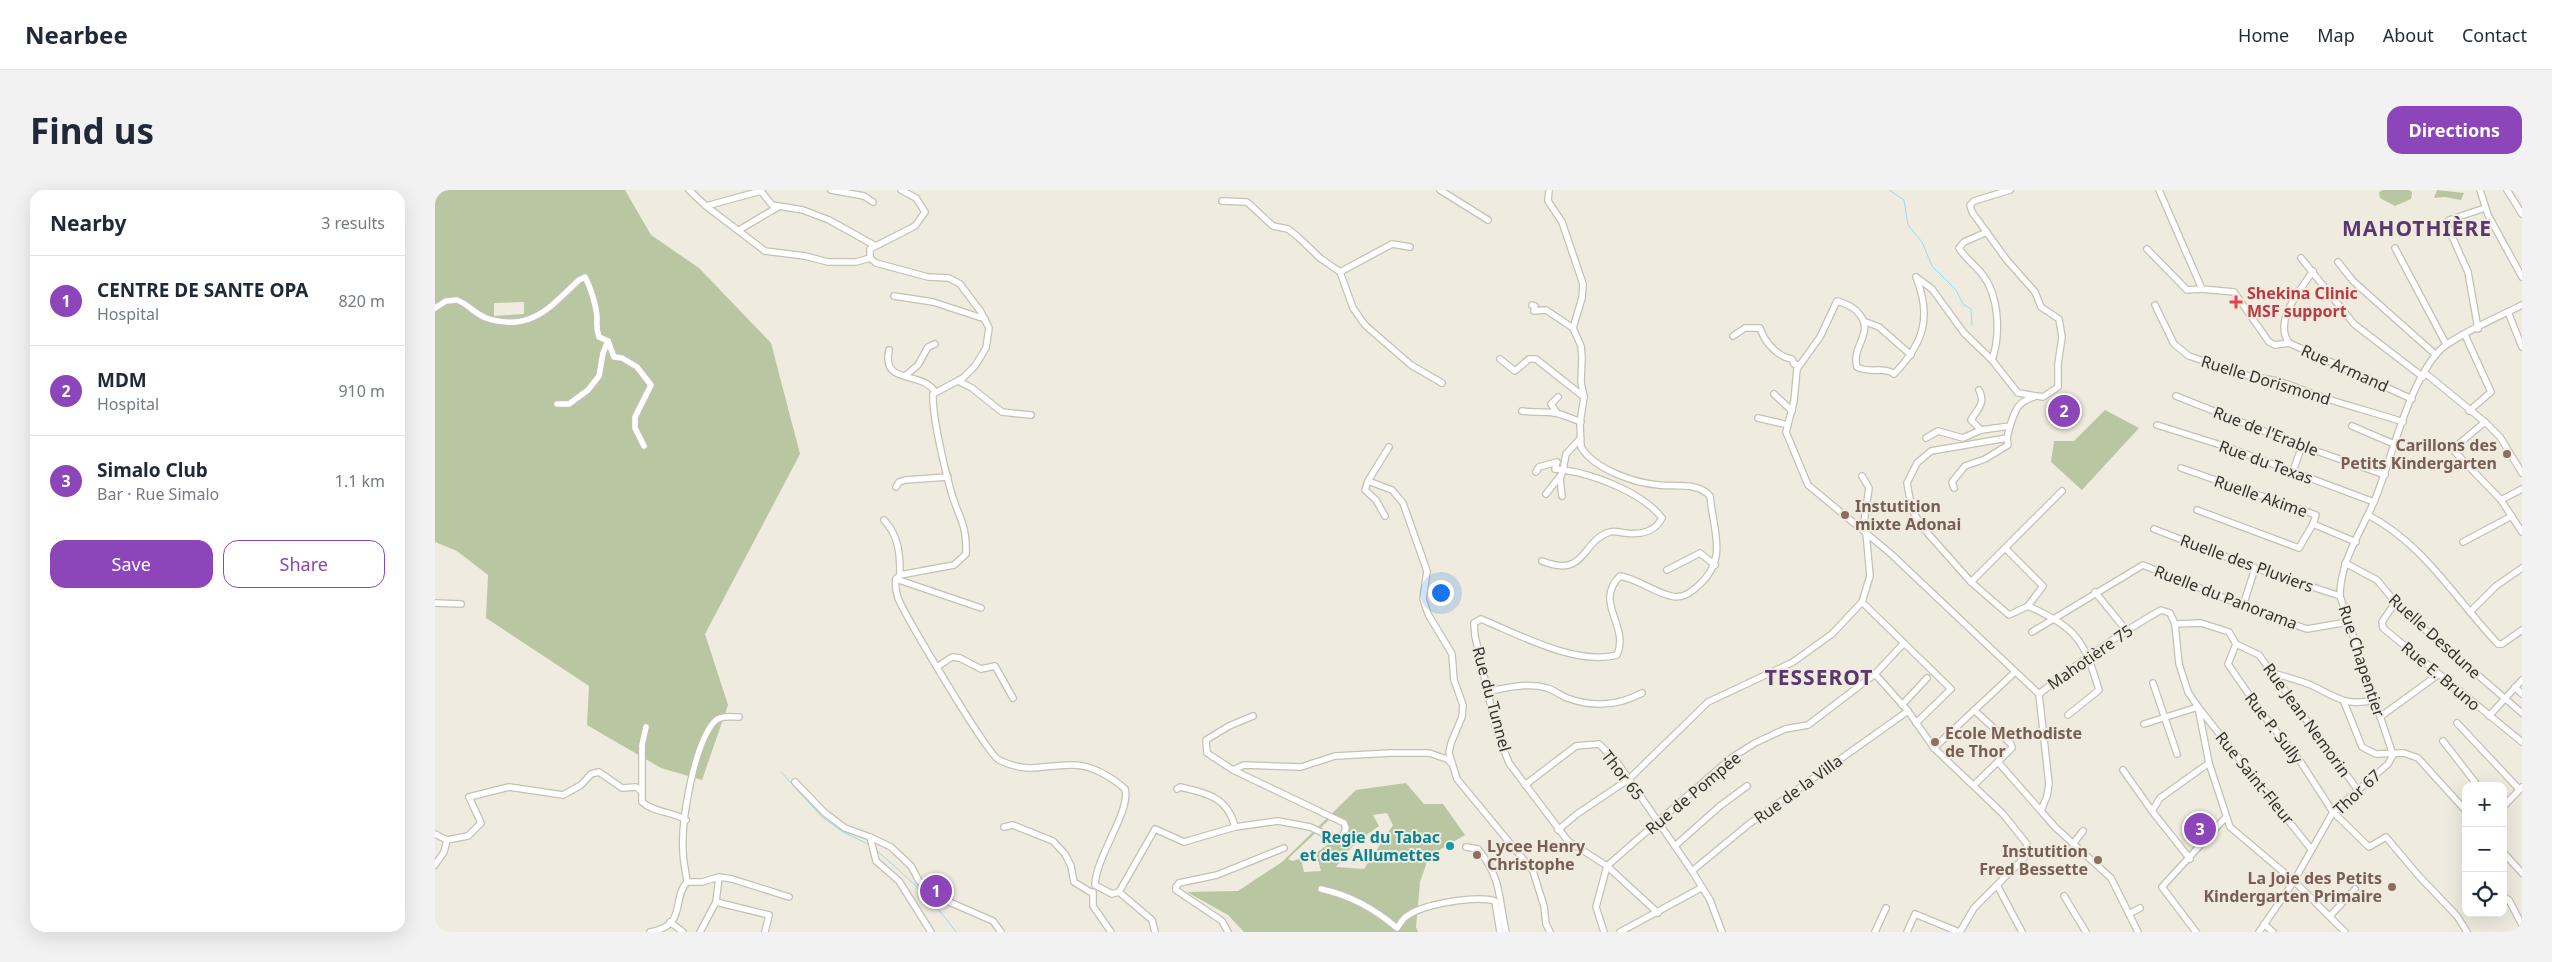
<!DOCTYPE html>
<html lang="en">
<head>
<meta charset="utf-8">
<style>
	body { margin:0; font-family:"Noto Sans",sans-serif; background:#f2f2f3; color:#1f2937 }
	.controls { position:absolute; right:15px; bottom:15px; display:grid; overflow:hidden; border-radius:10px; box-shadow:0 5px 20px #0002 }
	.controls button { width:45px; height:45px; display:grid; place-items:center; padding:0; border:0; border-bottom:1px solid #e0e1e3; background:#fff; color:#1f2937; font:25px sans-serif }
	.you { position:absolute; left:1005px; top:402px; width:18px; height:18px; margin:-12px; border:4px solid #fff; border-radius:50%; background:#1a73e8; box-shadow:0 0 0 8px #1a73e833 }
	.badge { display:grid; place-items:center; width:32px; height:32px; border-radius:50%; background:#8c46b9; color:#fff; font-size:16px; font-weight:700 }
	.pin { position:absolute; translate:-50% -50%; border:2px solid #fff; box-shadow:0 1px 5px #0006 }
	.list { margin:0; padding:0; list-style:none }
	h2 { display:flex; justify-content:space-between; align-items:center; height:65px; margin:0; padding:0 20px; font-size:21px }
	h2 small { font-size:16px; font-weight:400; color:#747a83 }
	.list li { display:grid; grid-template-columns:32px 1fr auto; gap:15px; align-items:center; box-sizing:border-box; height:90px; padding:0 20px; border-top:1px solid #e0e1e3 }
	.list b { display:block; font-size:19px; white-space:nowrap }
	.list p { margin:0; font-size:16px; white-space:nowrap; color:#747a83 }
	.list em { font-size:16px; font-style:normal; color:#747a83 }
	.actions { display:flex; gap:10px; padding:15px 20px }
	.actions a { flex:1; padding:11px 0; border:1px solid #8c46b9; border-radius:15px; text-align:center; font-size:18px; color:#8c46b9 }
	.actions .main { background:#8c46b9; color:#fff }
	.icon { flex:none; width:28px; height:28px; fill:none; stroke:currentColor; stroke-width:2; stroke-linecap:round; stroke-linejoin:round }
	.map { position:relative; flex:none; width:2087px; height:742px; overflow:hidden; border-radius:15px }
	header { display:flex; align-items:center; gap:30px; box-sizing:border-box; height:70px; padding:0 25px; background:#fff; border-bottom:1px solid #e0e1e3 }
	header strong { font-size:24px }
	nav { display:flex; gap:28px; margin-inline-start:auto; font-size:18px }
	.intro { display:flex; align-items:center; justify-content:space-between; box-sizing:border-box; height:120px; padding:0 30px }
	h1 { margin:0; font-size:35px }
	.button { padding:12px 22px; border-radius:15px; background:#8c46b9; color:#fff; font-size:18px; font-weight:700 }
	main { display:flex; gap:30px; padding:0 30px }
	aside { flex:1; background:#fff; border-radius:15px; box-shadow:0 5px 20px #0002 }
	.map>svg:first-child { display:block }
</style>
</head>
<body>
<header>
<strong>Nearbee</strong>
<nav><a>Home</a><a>Map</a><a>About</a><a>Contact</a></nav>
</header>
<div class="intro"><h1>Find us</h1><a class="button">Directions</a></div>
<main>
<aside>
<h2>Nearby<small>3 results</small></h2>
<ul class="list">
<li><span class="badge">1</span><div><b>CENTRE DE SANTE OPA</b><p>Hospital</p></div><em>820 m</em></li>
<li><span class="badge">2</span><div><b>MDM</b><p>Hospital</p></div><em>910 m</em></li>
<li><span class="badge">3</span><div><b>Simalo Club</b><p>Bar · Rue Simalo</p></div><em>1.1 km</em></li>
</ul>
<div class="actions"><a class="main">Save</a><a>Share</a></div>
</aside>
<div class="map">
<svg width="2087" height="742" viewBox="0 0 2087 742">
	<rect width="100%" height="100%" fill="#f0ebdf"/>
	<g fill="#b8c6a2" fill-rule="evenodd">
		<path d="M 0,0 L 190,0 L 216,45 L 264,78 L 336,153 L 365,264 L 270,444 L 293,515 L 267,590 L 226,578 L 152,535 L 154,496 L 51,428 L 53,385 L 22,361 L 0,352 ZM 89,112 L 89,124 L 59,126 L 59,113 Z"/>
		<polygon points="1948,0 1974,0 1977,2 1976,9 1960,16 1945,8 1944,2"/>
		<polygon points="2002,0 2029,3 2026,10 2010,7 1999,8"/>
		<polygon points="1670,220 1704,238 1647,300 1616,272 1619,251 1639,251"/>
		<path d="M 971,593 L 989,614 L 1008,614 L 1030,645 L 994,666 L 985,692 L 981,737 L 983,742 L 809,742 L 793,725 L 752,702 L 803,701 L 847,672 L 921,600 ZM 952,623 L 958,635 L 929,679 L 901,677 L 920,653 L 944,636 L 938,625 ZM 894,630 L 906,633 L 908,644 L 881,663 L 886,681 L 869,682 L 866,668 L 858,671 L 853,669 Z"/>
	</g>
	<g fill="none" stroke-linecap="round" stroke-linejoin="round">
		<g stroke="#92ddf0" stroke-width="1">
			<polyline points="1454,0 1469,10 1473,35 1487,52 1497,76 1521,100 1528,114 1536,119 1537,135"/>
			<polyline points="346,582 387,627 408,642 435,655"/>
			<path d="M 441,660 C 470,685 498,710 521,742"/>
		</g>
		<g stroke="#c5c0b4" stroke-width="8">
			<g id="minor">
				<polyline points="254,0 271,16 326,1 337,15 368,20 394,30 439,55"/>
				<polyline points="396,0 429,6 438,12"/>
				<path d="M 466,0 L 481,8 L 490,22 L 480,36 L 435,59 L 435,68 L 441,73 L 493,87 L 514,88 L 525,94 L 546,122 L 554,138 L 551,158 L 540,176 L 528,188 L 498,204 C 497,227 511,285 518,308 C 526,331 532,337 531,364 L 519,375 L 465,385 L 461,389 C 460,395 461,402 463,408 C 471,427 552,564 564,570 C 595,585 609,574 639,575 C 656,575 677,587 690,599 C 696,621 661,666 660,695 L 677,704 L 684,702 L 717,730 L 720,742"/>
				<polyline points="1005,0 1053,30"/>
				<path d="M 1114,0 L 1113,11 L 1127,32 L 1148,94 L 1147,108 L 1138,138 L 1146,156 L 1147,167 L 1146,192 L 1149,207 L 1145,233 L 1146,257 C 1159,279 1199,293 1224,295 C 1240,297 1263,292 1275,306 C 1278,341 1294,369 1263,396 C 1255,403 1247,409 1236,406 C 1218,402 1203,389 1185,386 C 1158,413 1195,435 1182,465 C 1141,476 1085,445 1046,429 L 1039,433 L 1040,446 L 1061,539 L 1074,573 L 1133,651 L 1172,676 L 1223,723"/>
				<polyline points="1724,0 1767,99 1799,102 1834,152 1840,155 1854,153 1977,209"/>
				<polyline points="2045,0 2053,25 2087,87"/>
				<polyline points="2072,0 2087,24"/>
				<polyline points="787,11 812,12 838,36 853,39 863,47 885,68 905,82 918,118 930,135 976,175 1007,193"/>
				<polyline points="271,16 330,61 370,66 393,72 421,72 435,68"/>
				<polyline points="304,40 343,17"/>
				<path d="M 1552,42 L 1529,52 L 1524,58 C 1530,68 1540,75 1547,84 C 1564,105 1566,144 1557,170 L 1529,143 L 1497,99 L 1481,87 C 1497,127 1489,153 1459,184 C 1449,176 1433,184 1422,177 C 1416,157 1439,143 1425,125 C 1419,117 1412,114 1402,111 L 1385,147 L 1362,179 L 1359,211 L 1351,242 L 1373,295 L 1455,363 L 1604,504 C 1643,473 1682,445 1726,420 L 1735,423 L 1740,434 L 1744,474 L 1753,502 L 1763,517 L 1774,573 L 1795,637 L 1859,691 L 1910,742"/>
				<polyline points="1960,58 2011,154"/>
				<polyline points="1712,59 1752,100 1767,99"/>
				<polyline points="1866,68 1919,134 1988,187"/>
				<polyline points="1903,72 1918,91 2001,165"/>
				<polyline points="905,82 957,54 975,57"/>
				<polyline points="459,106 498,112 550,129"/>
				<polyline points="1097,115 1100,116 1099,121 1111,120 1138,138"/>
				<path d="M 1720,115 L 1739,154 L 1754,166 L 1820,188 C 1845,188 1867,201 1890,208 C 1916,217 1942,223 1968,232"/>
				<path d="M 0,118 L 11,111 L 22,110 C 33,114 40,124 51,128 C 96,143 116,116 144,90 L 150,87 C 156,98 161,115 162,127 C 162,135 161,139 164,147 L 173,151 L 179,167 L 187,168 L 202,177 L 216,195 L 200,227 L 200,238 L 209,256"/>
				<polyline points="2073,122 2087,157"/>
				<polyline points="1431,132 1444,137 1476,165"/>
				<polyline points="2043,139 2033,82 2011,33 2014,30 2050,18"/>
				<polyline points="2030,145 2056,202 2034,221"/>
				<path d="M 1298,146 L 1310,138 L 1325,138 C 1329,151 1342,167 1357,169 L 1359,174 L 1364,175"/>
				<path d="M 1854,153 C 1838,130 1865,101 1878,81"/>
				<path d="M 454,160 C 446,196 487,180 500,202"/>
				<polyline points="1065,169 1080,181 1094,169 1101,169 1149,207"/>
				<polyline points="1557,170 1583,203 1608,207 1623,197 1623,174 1627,147 1624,129 1606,117 1600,102 1571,69 1537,22 1535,15 1539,11 1575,0"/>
				<polyline points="1990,183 2050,232 2065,247 2087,283"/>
				<polyline points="470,186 483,175 493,157 500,154"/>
				<polyline points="523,191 537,198 567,222 596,225"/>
				<polyline points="1339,204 1357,221"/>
				<polyline points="1741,206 1867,256 1950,285"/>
				<polyline points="122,214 134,214 153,200 164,186 168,163 173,151"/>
				<path d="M 1087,221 C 1098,223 1108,221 1119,223 C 1128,224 1137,229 1146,232"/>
				<polyline points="1122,223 1116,214 1123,207"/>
				<polyline points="1323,228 1353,235"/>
				<polyline points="2050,232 2020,257 2020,262 2066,310 2087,342"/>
				<polyline points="1722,235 1792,257 1939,312"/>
				<polyline points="1917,236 1959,254"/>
				<path d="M 1546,240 L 1575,236 C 1580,221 1582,212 1599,207"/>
				<path d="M 1491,248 L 1503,241 L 1528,248 L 1546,240 L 1536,230 C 1543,218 1551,214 1544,200"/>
				<polyline points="1746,278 1881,325 1878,334 1921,352"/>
				<polyline points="1858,281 1867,256"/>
				<polyline points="1101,282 1104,277 1122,272 1120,279 1128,280 1125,289 1127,306"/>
				<polyline points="1427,286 1434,298 1428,339"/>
				<polyline points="933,291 957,300 968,313 992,381 988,409 993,424 1017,464 1019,490 1028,515 1027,527 1016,553 1014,563 1022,589 1098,681 1109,716 1111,734 1115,742"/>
				<polyline points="461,297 464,292 470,290 513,287"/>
				<polyline points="1519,298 1517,292 1530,276 1550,269 1573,255 1572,248 1575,236"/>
				<polyline points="1111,304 1126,285"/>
				<polyline points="2066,310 2087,299"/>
				<polyline points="1762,320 1864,358 1878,334"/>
				<path d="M 1933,325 C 1989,354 2021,410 2063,454 L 2067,454 L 2087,440"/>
				<polyline points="950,326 941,310 930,300 933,291 954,257"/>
				<path d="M 449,330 C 464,346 465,364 465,385"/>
				<polyline points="1719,339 1820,378 1905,406"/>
				<polyline points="2028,352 2077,326"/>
				<polyline points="1570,358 1608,396 1593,416 1574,425 1536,392 1488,338 1477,320 1472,293 1482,273 1496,261 1572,248"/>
				<path d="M 1107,371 C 1152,389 1146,350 1175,342 C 1180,340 1186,343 1190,343 C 1205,345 1220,342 1227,328 C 1208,303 1159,284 1128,280 L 1131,264 L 1145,249"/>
				<polyline points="1910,373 1942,390 1967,420 2087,523"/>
				<polyline points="1232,380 1265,363 1280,375"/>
				<polyline points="461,389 546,418"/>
				<polyline points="1536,392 1627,301"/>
				<polyline points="1660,402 1691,440"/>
				<polyline points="1427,412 1516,499 1481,533"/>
				<polyline points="0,413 26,414"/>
				<polyline points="1960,413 1947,432 1948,438 2087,552"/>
				<path d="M 1593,416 C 1642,438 1649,450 1664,500 L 1633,525"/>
				<polyline points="1808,416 1820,378"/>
				<polyline points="2035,422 2061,396 2087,378"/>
				<polyline points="1740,434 1766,433 1794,442 1801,454 1824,465 1922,599"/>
				<polyline points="1597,442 1708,375 1826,423 1872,439 1913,432"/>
				<polyline points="1801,454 1793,474 1826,522 1865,571 1898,622 1934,657 1951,647 1983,685 2022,726 2032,742"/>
				<polyline points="502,477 517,467 525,468 546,479 560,476 578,508"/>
				<path d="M 1838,483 C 1851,487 1864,490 1876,495 C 1901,507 1911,517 1939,510"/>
				<polyline points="1440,484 1473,521 1499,558 1568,624 1592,654 1589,668 1539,718 1525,742"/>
				<polyline points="1718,493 1742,564"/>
				<polyline points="2080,497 2087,504"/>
				<path d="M 1054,501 C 1073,498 1093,492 1112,498 C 1119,500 1125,505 1132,508 C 1157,517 1183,516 1207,503"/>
				<polyline points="1604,504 1614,594 1612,606 1606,621"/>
				<polyline points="1909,512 1927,557 1941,564 1969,563 1983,568 2031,621"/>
				<polyline points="1467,515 1492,488"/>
				<polyline points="818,526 794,536 771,550 772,563 798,580 809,575 866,577 900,566 956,563 994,563 1012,569 1016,573"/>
				<polyline points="2054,526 2087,490"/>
				<polyline points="1945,527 2004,484"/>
				<polyline points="2022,533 2084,599"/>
				<polyline points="1709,534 1763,517 1876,659"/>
				<path d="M 211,537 L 207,555 L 207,612 C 219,623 237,621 251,630"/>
				<polyline points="2008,551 2043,596"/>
				<polyline points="1499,558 1579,483"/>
				<path d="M 1958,565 L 1905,406 C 1905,370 1928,339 1941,307 C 1958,264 1973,195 2004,161 C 2017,147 2067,125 2087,115"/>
				<polyline points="1563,572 1620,637 1676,688 1703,742"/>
				<polyline points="1688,580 1717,621 1755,669"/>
				<polyline points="360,592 390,623 410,638 435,647 456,657 476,676 484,691 496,704 558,731 566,742"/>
				<polyline points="1090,595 1141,556 1164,554 1182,572 1257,681 1275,710 1287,742"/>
				<polyline points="1539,595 1577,558 1576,554 1539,520"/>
				<path d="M 742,599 L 745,597 C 773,603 793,608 800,637"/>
				<polyline points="2068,617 2087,597"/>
				<polyline points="1717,621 1725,608 1774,573"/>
				<polyline points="569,637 578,635 618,651 630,664 636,676 639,692 657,703"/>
				<polyline points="1123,640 1142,624 1194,589 1273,512 1358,472 1397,444 1427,412 1435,386 1431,342"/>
				<polyline points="0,644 12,650 9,662 0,675"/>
				<polyline points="435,647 441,671 464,691 496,742"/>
				<polyline points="12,650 33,646 46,633 34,607 74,597 128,605 146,595 156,584 164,582 187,598 201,597 206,601"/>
				<polyline points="1638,654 1648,641"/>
				<polyline points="1240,656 1285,616 1312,596"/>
				<path d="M 1031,657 L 1043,659 C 1067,689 1063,706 1071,742"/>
				<polyline points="2068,662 2087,683"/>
				<polyline points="1257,681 1314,634 1473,521"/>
				<polyline points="284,687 297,689 354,707"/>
				<path d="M 252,692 C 251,682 248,671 248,661 C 246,631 259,555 279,532 C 285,525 296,527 304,527"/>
				<polyline points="1562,695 1587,742"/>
				<path d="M 886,699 C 914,705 941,720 962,738 C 965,734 968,728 972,726 C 988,714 1042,705 1060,711 L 1065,742"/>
				<polyline points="658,702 658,716 676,742"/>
				<polyline points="684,702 720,639 749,652 800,637 843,631 875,637 899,648 908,646 911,638 909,633 798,580"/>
				<polyline points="1629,706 1651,742"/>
				<polyline points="2068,706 2074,710 2087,735"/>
				<polyline points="1694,724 1705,718"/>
				<polyline points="1895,726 1920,699"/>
				<polyline points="235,732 248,742"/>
				<polyline points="1829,734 1838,742"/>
				<path d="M 215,742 C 253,735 236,710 252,692 L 267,692 L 284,687 L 281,712 L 334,725 L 330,742"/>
				<polyline points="265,742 281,712"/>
				<polyline points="793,742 787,731 741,700 741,697 744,693 782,685 849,658"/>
				<polyline points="1169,742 1161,717 1172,676 1296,568 1320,553 1350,539 1373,535 1440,484 1469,453"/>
				<polyline points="1185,742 1266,698"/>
				<polyline points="1440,742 1451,718"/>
				<polyline points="1472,742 1480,724 1524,742"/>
				<polyline points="1761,742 1727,697 1791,627"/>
				<polyline points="1824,742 1859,691 1898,622 1953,574 1958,565"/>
			</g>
		</g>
		<use href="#minor" stroke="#fff" stroke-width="5.5"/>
	</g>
	<path fill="#e0444e" stroke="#f0ebdf" stroke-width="2" d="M1798.5 104.5h5v5h5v5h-5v5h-5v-5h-5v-5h5z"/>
	<g fill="#8d6e63" stroke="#f0ebdf" stroke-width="2">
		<circle cx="2072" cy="264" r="5"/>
		<circle cx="1410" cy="325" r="5"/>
		<circle cx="1500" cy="552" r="5"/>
		<circle cx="1042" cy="665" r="5"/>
		<circle cx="1663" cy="670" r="5"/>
		<circle cx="1957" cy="697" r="5"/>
	</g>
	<circle fill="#0f9aa8" stroke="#f0ebdf" stroke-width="2" cx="1015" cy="656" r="5"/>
	<g text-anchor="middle" stroke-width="4" stroke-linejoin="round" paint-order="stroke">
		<g font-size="16" font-weight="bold" fill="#be3a42" stroke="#f0ebdf" text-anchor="start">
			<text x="1812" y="109">Shekina Clinic<tspan x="1812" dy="18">MSF support</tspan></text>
		</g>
		<g font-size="16" fill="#34322d" stroke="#f0ebdf">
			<text transform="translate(1910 178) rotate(24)" y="6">Rue Armand</text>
			<text transform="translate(1831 190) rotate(17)" y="6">Ruelle Dorismond</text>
			<text transform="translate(1831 241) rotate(21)" y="6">Rue de l'Erable</text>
			<text transform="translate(1831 272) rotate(20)" y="6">Rue du Texas</text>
			<text transform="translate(1826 306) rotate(19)" y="6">Ruelle Akime</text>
			<text transform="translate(1812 373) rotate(20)" y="6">Ruelle des Pluviers</text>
			<text transform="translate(1791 407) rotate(21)" y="6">Ruelle du Panorama</text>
			<text transform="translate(2000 446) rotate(42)" y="6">Ruelle Desdune</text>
			<text transform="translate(1655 467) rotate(-35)" y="6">Mahotière 75</text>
			<text transform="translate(1927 471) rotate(72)" y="6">Rue Chapentier</text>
			<text transform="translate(2006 486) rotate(40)" y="6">Rue E. Bruno</text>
			<text transform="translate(1057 509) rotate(75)" y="6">Rue du Tunnel</text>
			<text transform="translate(1872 530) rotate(54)" y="6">Rue Jean Nemorin</text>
			<text transform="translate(1839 538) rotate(53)" y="6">Rue P. Sully</text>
			<text transform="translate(1188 585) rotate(52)" y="6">Thor 65</text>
			<text transform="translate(1820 588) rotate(51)" y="6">Rue Saint-Fleur</text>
			<text transform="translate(1363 599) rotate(-36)" y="6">Rue de la Villa</text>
			<text transform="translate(1922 602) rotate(-43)" y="6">Thor 67</text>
			<text transform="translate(1258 603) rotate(-40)" y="6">Rue de Pompée</text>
		</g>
		<g font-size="16" font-weight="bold" fill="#785e54" stroke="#f0ebdf" text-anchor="end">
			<text x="2062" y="261">Carillons des<tspan x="2062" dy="18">Petits Kindergarten</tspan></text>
			<text x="1420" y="322" text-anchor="start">Instutition<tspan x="1420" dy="18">mixte Adonai</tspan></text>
			<text x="1510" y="549" text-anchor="start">Ecole Methodiste<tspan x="1510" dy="18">de Thor</tspan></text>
			<text x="1052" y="662" text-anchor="start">Lycee Henry<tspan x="1052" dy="18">Christophe</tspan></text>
			<text x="1653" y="667">Instutition<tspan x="1653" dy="18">Fred Bessette</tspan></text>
			<text x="1947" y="694">La Joie des Petits<tspan x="1947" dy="18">Kindergarten Primaire</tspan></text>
		</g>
		<g font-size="16" font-weight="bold" fill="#0d838f" stroke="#f0ebdf" text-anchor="end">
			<text x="1005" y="653">Regie du Tabac<tspan x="1005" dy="18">et des Allumettes</tspan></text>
		</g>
		<g font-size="21" font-weight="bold" letter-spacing="1" fill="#593771" stroke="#f0ebdf">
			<text x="1982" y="46">MAHOTHIÈRE</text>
			<text x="1384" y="495">TESSEROT</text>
		</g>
	</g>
</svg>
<div class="controls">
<button>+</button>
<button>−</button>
<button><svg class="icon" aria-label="locate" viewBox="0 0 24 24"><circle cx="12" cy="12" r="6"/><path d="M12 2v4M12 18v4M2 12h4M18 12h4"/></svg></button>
</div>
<div class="you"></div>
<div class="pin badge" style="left:501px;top:701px">1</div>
<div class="pin badge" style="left:1629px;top:221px">2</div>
<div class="pin badge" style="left:1765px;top:639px">3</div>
</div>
</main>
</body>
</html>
